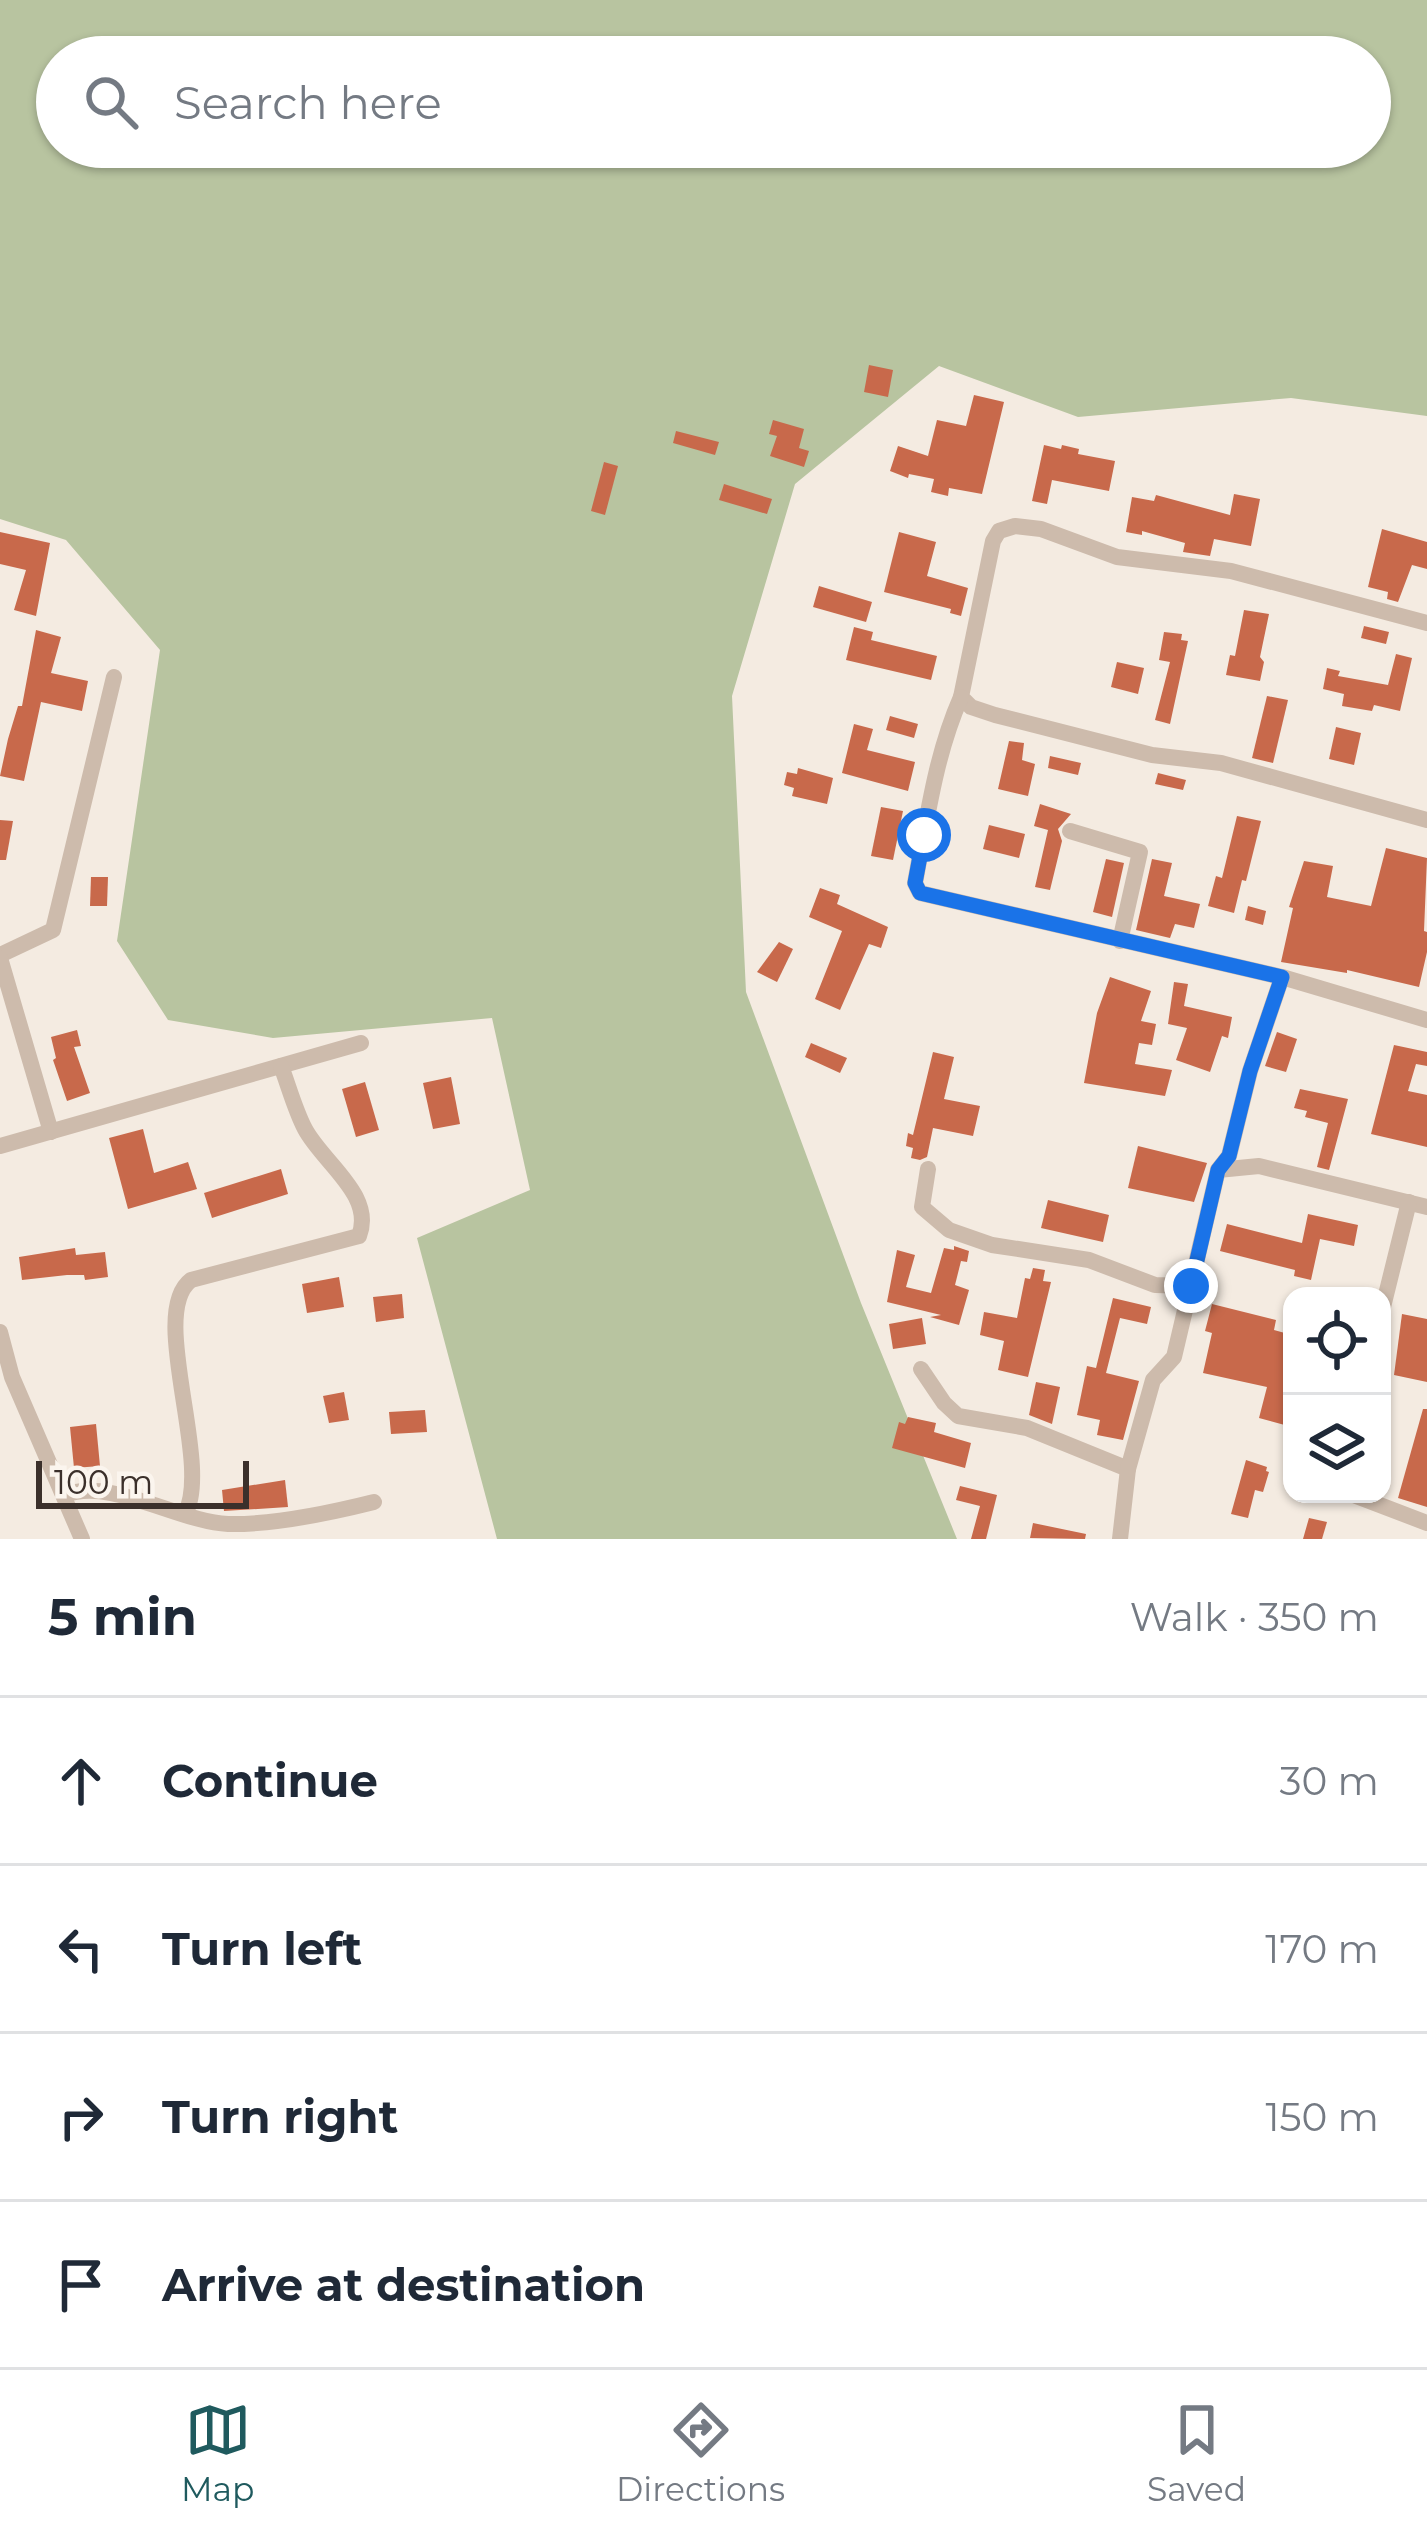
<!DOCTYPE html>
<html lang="en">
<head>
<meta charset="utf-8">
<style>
	body { margin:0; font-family:Montserrat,sans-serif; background:#f6f6f7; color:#1f2937 }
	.controls { position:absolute; right:36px; bottom:36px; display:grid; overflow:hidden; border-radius:24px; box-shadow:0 3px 9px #0004 }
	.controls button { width:108px; height:108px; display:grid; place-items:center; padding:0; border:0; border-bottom:3px solid #e0e1e3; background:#fff; color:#1f2937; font:60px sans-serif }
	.scale { position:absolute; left:36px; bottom:30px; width:213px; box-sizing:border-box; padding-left:12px; border:6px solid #3b302b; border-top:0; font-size:33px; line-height:42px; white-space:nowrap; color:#3b302b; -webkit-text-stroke:9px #fbf5ee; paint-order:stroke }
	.stop { position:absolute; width:36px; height:36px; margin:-27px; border:9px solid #1a73e8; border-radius:50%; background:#fff }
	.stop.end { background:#1a73e8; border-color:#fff; box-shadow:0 3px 12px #0008 }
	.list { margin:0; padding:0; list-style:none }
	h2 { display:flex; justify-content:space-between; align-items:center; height:156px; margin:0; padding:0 48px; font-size:51px }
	h2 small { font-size:39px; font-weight:400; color:#747a83 }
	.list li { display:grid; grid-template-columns:78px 1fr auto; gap:36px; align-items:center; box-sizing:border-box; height:168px; padding:0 48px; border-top:3px solid #e0e1e3 }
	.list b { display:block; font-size:45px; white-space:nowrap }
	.list em { font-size:39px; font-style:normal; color:#747a83 }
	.icon { flex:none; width:66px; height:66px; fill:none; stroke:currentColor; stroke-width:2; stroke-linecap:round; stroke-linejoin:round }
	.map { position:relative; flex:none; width:1427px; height:1539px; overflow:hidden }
	.search { position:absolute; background:#fff; box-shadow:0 3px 9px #0004; left:36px; right:36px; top:36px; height:132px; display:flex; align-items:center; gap:30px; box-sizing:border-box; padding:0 42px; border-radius:66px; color:#747a83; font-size:45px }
	.sheet { height:828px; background:#fff }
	nav { display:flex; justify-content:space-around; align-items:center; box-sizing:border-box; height:168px; border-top:3px solid #e0e1e3; background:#fff; font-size:33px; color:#747a83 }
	nav a { display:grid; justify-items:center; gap:6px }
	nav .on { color:#1f5a5e }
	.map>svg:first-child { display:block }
</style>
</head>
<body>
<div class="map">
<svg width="1427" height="1539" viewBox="0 0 1427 1539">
	<rect width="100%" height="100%" fill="#f4ebe1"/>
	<path fill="#b8c4a0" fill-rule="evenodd" d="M 0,0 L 1427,0 L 1427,416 L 1291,398 L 1078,417 L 939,366 L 795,484 L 732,696 L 746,992 L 861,1303 L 957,1539 L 497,1539 L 417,1238 L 530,1190 L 492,1018 L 273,1038 L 168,1020 L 117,941 L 160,650 L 66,540 L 0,519 ZM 57,57 L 1370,57 L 1370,147 L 57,147 Z"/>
	<g fill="#c8694b">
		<polygon points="869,365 893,370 888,397 864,392"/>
		<polygon points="974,395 1004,402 982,494 949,488 948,496 931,492 934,479 909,474 908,478 890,471 898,446 928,456 937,420 966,426"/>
		<polygon points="773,420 804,429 799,448 809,451 804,467 770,456 777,436 769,434"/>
		<polygon points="676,431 719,442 715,455 673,443"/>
		<polygon points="1044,445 1061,449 1062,445 1079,449 1078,454 1115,461 1109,491 1052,480 1047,504 1032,501"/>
		<polygon points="604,462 618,466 605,515 591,511"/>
		<polygon points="724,484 772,499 767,514 719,500"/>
		<polygon points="1234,494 1260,499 1251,546 1214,539 1210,556 1183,552 1185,543 1142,531 1142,535 1126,532 1132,497 1154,501 1156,495 1230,515"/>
		<polygon points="1382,529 1427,542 1427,569 1412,565 1398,602 1387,599 1388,592 1368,587"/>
		<polygon points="0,532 50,543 36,616 14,610 26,570 0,564"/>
		<polygon points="899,532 936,542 927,576 968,588 961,616 950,613 951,609 884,592"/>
		<polygon points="819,586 872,602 866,622 813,607"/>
		<polygon points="1244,610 1269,614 1260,657 1264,662 1260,681 1226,675 1230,655 1235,656"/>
		<polygon points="1364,626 1389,632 1386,644 1361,638"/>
		<polygon points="854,627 873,632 871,640 937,656 931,680 846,660"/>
		<polygon points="36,630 61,637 51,673 88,681 82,711 41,702 24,781 0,776 8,739 18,706 22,706"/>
		<polygon points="1164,632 1182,634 1181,640 1188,641 1170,724 1155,720 1170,662 1159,660"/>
		<polygon points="1396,654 1412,658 1400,711 1374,705 1372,711 1342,706 1344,694 1323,689 1327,668 1340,671 1338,676 1388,685"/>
		<polygon points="1117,662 1144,668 1138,694 1111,687"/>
		<polygon points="1267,696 1288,700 1273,763 1252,758"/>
		<polygon points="890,716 918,724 914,738 886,730"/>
		<polygon points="854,724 873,729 867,750 915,762 908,791 842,773"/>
		<polygon points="1336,727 1361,733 1354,765 1329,759"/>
		<polygon points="1009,741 1024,743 1022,760 1035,764 1028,796 998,789"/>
		<polygon points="1050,756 1081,763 1078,775 1048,768"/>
		<polygon points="798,768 833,778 827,804 792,796 794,788 784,785 787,772 797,774"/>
		<polygon points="1158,773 1186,780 1183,790 1155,784"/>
		<polygon points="1040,804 1071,814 1058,829 1062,841 1050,890 1035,887 1048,830 1034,826"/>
		<polygon points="881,807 903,811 893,860 871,856"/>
		<polygon points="1237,816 1261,821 1246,881 1242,880 1234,913 1208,906 1216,876 1222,878"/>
		<polygon points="0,820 13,821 6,860 0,860"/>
		<polygon points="989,825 1025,834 1019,858 983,849"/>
		<polygon points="1386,848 1427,858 1424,931 1427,932 1427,952 1419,987 1347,970 1347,973 1281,962 1293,908 1289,907 1304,861 1333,866 1327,897 1371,906"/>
		<polygon points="1106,859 1124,863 1112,917 1093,912"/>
		<polygon points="1152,859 1172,863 1164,896 1200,904 1194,928 1175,924 1170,938 1136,930"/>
		<polygon points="91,877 108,877 107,906 90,906"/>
		<polygon points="820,888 840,895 837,904 888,927 881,948 869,944 840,1010 815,999 842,931 809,917"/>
		<polygon points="1248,906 1266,911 1263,925 1245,920"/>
		<polygon points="779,942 793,949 777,982 757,972"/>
		<polygon points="1110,977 1151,991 1141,1021 1156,1024 1152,1045 1139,1043 1135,1064 1172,1070 1165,1096 1084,1083 1097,1013"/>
		<polygon points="1174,982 1188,984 1184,1006 1232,1017 1228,1038 1222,1036 1210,1072 1176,1060 1187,1028 1168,1024"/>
		<polygon points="77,1030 81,1046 74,1047 90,1093 67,1101 53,1060 56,1058 51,1037"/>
		<polygon points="1277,1032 1297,1039 1286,1072 1265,1066"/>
		<polygon points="811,1043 847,1058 840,1073 805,1057"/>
		<polygon points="1394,1045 1427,1052 1427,1066 1416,1064 1408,1091 1427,1095 1427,1147 1371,1134"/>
		<polygon points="933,1052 954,1057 944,1099 980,1106 973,1136 933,1128 927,1157 920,1160 911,1158 913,1148 906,1146 908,1133 913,1135"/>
		<polygon points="451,1077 460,1124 433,1129 423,1083"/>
		<polygon points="365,1082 379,1130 356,1137 342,1089"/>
		<polygon points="1300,1089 1348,1099 1329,1170 1317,1167 1328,1123 1305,1117 1307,1111 1294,1108"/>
		<polygon points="143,1129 154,1173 188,1162 197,1189 128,1209 109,1138"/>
		<polygon points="1138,1146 1207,1163 1194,1202 1128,1188"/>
		<polygon points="281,1169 288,1194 212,1218 204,1193"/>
		<polygon points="1048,1200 1109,1215 1103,1242 1041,1228"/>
		<polygon points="1308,1214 1358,1225 1354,1246 1320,1239 1311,1280 1294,1276 1295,1270 1220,1251 1227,1224 1302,1243"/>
		<polygon points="954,1246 969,1251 967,1262 961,1261 955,1285 969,1290 959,1325 930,1317 941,1315 887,1302 897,1250 915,1255 906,1287 931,1293 944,1248 954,1250"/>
		<polygon points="75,1248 76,1255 105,1252 108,1277 85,1280 84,1275 67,1275 22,1280 19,1257"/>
		<polygon points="1033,1268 1045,1270 1043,1281 1051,1282 1028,1377 998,1370 1004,1341 980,1335 984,1312 1017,1318 1025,1278 1030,1279"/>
		<polygon points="339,1277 344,1307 307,1313 302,1284"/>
		<polygon points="402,1294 404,1318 376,1322 373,1297"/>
		<polygon points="1113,1298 1151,1307 1147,1324 1120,1318 1106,1373 1139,1381 1123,1440 1097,1435 1100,1420 1077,1415 1087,1366 1096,1368"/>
		<polygon points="1212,1304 1276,1320 1274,1330 1292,1335 1292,1427 1259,1418 1267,1387 1203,1373 1212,1333 1205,1331"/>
		<polygon points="1402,1314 1427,1319 1427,1382 1394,1375"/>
		<polygon points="922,1318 926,1344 893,1349 889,1324"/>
		<polygon points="1036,1382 1060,1387 1052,1424 1029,1415"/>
		<polygon points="344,1392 349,1420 329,1423 323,1396"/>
		<polygon points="1423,1409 1427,1409 1427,1507 1398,1498"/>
		<polygon points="425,1410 427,1432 391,1434 389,1412"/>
		<polygon points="908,1417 936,1423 934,1432 971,1443 965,1468 892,1448 899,1422 905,1424"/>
		<polygon points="96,1424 100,1466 74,1468 70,1427"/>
		<polygon points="1246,1460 1267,1467 1266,1471 1269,1472 1263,1492 1255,1490 1248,1518 1231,1514"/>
		<polygon points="285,1480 288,1507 224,1511 222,1490"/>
		<polygon points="960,1486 997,1495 986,1539 971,1539 980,1506 956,1500"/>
		<polygon points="1309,1518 1327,1522 1322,1539 1303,1539"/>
		<polygon points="1033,1523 1086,1534 1085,1539 1030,1538"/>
	</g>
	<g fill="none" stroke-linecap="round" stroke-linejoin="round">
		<g stroke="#cdbbac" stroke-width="16">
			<polyline points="1427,623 1231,571 1117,557 1041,529 1015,526 999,531 993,541 961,697 971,707 995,715 1152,755 1221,763 1427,820"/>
			<path d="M 961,697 C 935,756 927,820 915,883 L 920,893 L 1282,977 L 1427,1020"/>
			<polyline points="1070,831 1140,852 1120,941"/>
			<polyline points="0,955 53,930 114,677"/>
			<polyline points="0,958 51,1132"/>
			<polyline points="0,1146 361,1043"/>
			<polyline points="928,1169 922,1207 949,1230 992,1245 1089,1260 1155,1285 1191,1286"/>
			<polyline points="1218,1170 1259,1166 1427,1207"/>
			<polyline points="1382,1311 1409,1202"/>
			<polyline points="0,1332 12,1377 82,1539"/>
			<polyline points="921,1369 944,1403 958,1416 1027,1428 1128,1469"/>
			<polyline points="1351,1494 1427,1523"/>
			<path d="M 65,1495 C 110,1477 180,1522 228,1524 C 273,1525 330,1513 374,1502"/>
			<path d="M 185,1514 C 213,1463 147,1313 191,1280 L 359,1236 C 375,1195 323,1163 305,1129 C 295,1110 289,1087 281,1066"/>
			<polyline points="1120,1539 1128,1469 1153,1380 1174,1357 1218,1170 1229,1156 1250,1071 1282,977"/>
		</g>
	</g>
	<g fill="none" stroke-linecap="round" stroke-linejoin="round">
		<polyline stroke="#1a73e8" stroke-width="15" points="924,835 915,883 920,893 1282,977 1250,1071 1229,1156 1218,1170 1191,1286"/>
	</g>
</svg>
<div class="controls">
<button><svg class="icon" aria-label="locate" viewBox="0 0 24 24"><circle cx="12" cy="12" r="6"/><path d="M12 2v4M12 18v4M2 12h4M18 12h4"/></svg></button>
<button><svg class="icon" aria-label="layers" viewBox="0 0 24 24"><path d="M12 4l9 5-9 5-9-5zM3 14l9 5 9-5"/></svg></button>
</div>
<div class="scale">100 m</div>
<div class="stop" style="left:924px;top:835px"></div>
<div class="stop end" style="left:1191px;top:1286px"></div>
<div class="search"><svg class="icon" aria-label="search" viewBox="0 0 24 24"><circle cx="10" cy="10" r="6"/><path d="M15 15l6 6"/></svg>Search here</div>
</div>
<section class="sheet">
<h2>5 min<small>Walk · 350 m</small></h2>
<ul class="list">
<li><svg class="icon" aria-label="ahead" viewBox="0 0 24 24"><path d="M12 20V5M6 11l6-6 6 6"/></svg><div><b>Continue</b></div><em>30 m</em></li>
<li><svg class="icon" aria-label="left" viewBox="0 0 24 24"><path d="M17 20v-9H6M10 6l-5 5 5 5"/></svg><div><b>Turn left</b></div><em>170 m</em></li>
<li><svg class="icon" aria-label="right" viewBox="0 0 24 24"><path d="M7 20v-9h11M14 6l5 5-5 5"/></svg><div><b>Turn right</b></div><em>150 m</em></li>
<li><svg class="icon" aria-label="arrive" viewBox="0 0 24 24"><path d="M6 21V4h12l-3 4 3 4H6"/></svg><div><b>Arrive at destination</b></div></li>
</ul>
</section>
<nav>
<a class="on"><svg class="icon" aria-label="map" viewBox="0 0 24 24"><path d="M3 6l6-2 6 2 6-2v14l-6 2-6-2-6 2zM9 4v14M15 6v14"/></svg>Map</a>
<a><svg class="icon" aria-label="directions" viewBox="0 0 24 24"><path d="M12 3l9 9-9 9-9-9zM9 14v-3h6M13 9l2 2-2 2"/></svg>Directions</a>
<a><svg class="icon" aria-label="saved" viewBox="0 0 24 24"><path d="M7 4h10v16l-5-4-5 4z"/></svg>Saved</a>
</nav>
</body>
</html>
